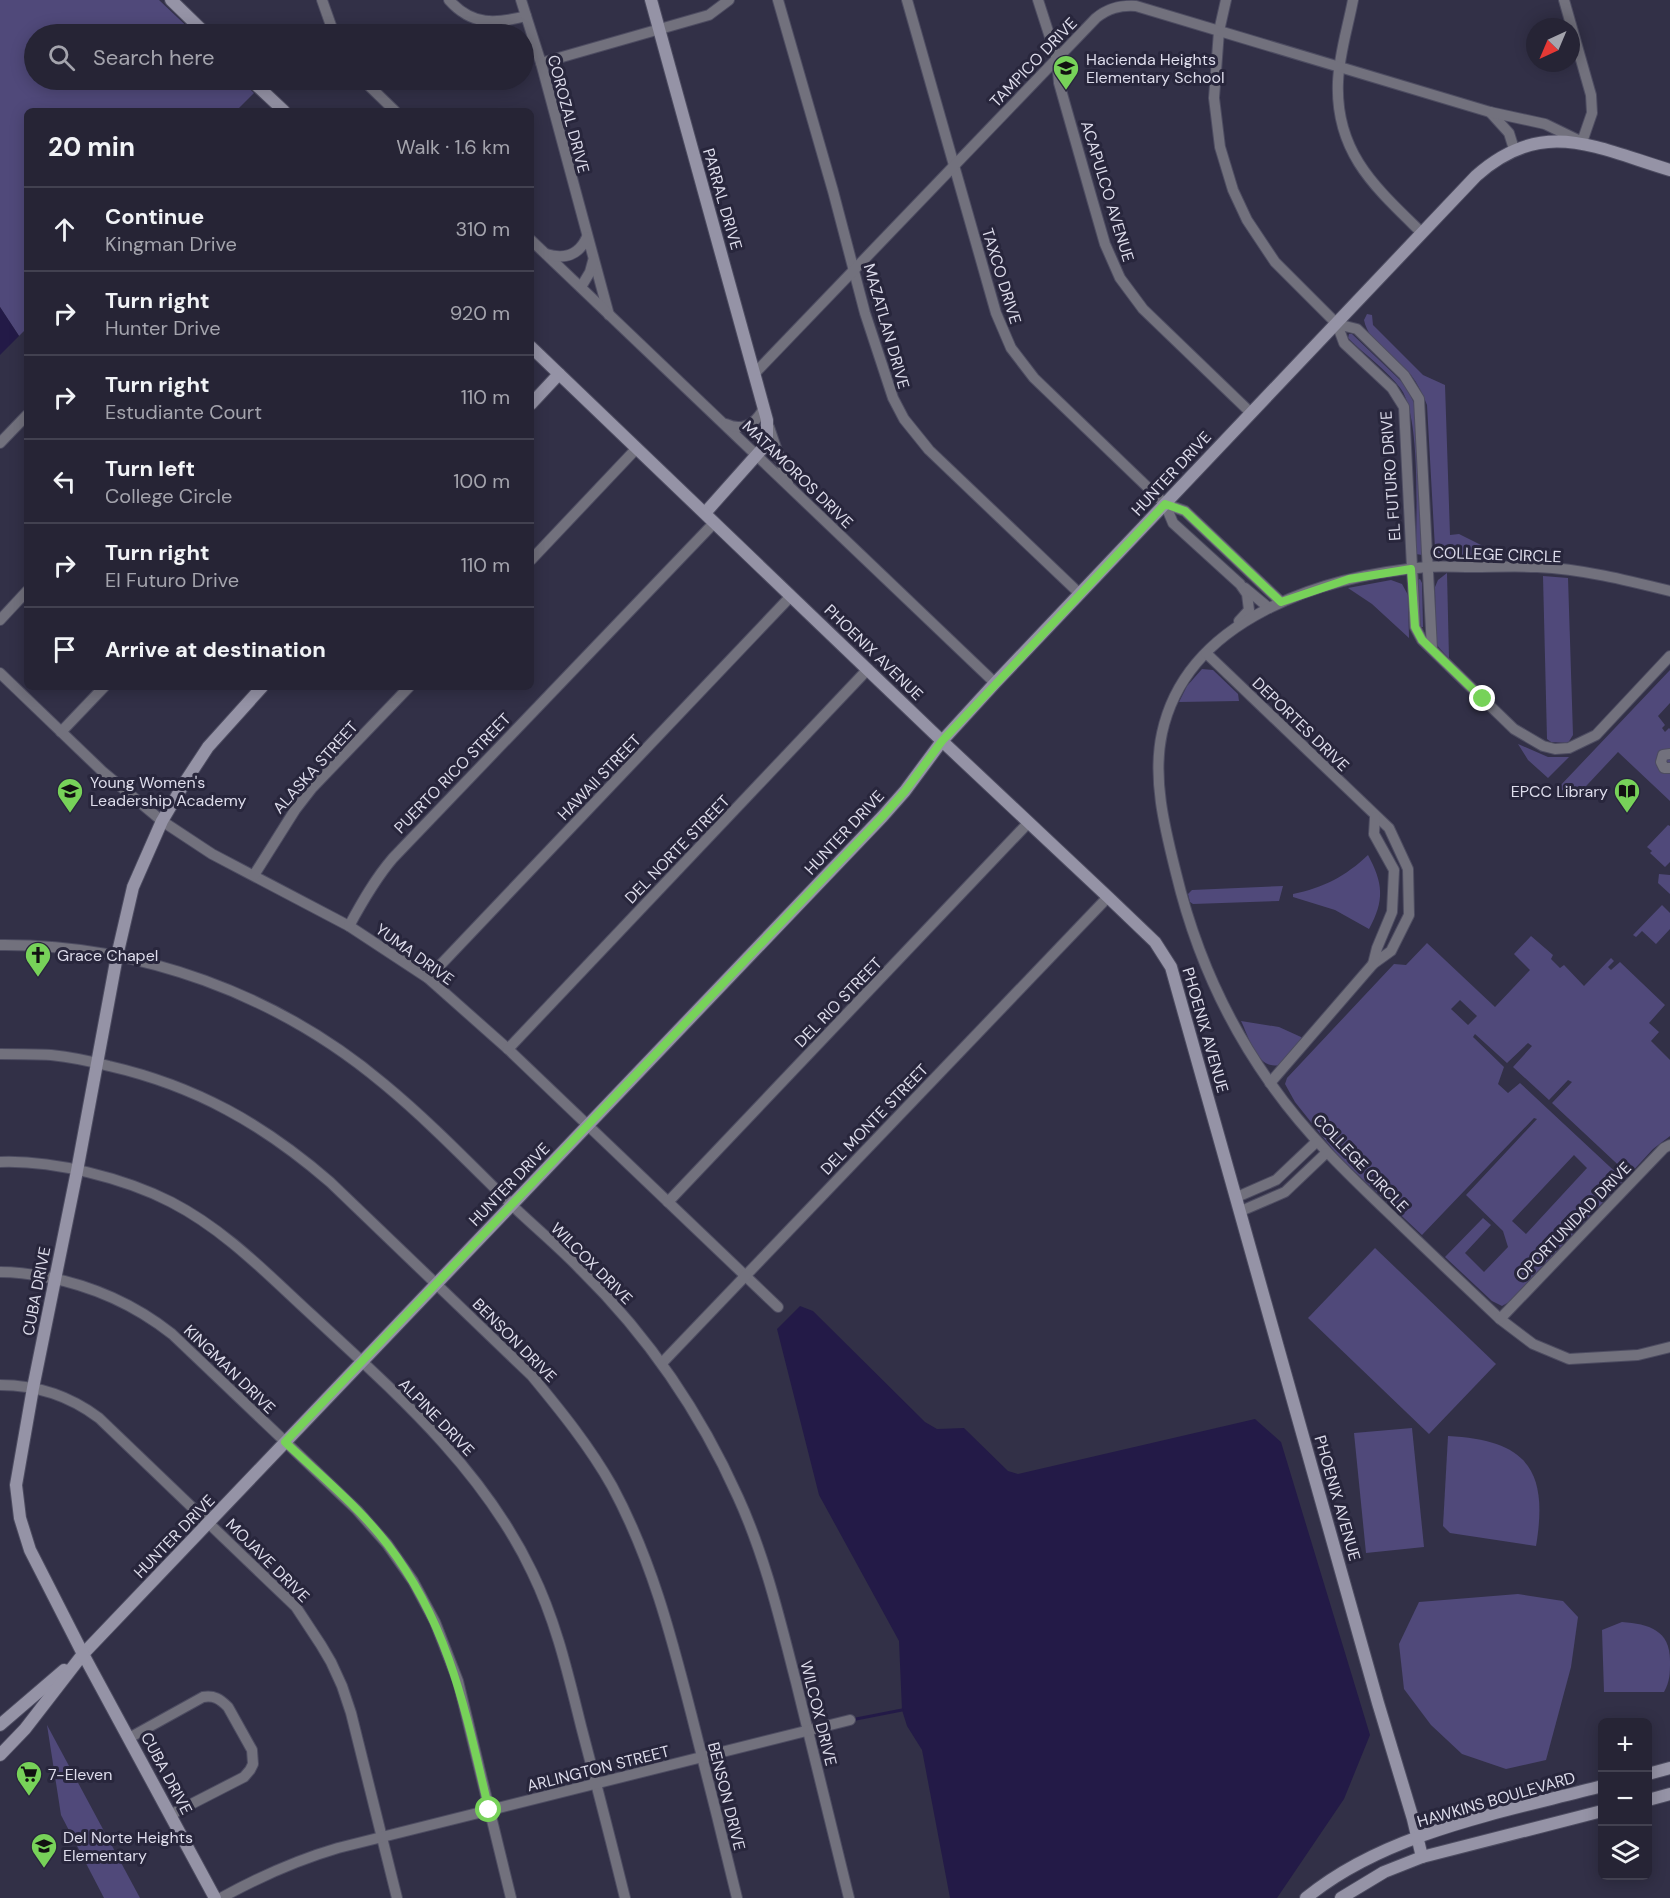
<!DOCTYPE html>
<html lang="en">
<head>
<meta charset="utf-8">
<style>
	body { margin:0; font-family:"DM Sans",sans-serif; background:#323041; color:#f1f3f6 }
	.controls { position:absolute; right:18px; bottom:18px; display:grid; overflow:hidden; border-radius:9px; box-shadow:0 3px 15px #0003 }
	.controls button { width:54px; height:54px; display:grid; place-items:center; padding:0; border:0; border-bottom:2px solid #424150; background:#262435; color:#f1f3f6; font:30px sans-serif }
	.compass { position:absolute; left:1526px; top:18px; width:54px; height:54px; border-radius:50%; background:#262435; box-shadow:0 3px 15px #0003; rotate:224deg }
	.stop { position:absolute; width:18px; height:18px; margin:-14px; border:4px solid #77d259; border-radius:50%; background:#fff }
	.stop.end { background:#77d259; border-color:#fff; box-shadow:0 2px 6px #0008 }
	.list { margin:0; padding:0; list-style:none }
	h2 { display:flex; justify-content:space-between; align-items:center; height:78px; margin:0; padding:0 24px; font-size:26px }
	h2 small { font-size:20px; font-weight:400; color:#a4a4ad }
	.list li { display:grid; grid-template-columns:39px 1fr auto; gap:18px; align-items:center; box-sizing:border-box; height:84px; padding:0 24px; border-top:2px solid #424150 }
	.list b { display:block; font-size:22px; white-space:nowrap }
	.list p { margin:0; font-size:20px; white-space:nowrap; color:#a4a4ad }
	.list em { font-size:20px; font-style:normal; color:#a4a4ad }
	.icon { flex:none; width:33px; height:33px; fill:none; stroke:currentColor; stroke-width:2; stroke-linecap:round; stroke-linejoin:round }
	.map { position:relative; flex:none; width:1670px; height:1898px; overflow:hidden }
	.search { position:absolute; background:#262435; box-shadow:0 3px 15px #0003; left:24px; top:24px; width:510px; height:66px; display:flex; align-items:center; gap:15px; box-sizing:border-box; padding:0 21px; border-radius:33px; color:#a4a4ad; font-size:22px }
	.panel { position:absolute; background:#262435; box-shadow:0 3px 15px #0003; left:24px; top:108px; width:510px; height:582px; border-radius:9px }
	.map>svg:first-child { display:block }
</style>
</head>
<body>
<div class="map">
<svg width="1670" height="1898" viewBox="0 0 1670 1898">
	<rect width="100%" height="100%" fill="#323047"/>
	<g fill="#50497a" fill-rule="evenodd">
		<polygon points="0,0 159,0 195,34 34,34 34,80 240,80 254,93 236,111 27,111 27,328 19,336 0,307"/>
		<path d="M 1367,314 L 1372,315 L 1373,325 L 1423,375 L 1445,385 L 1450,535 L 1459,534 L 1497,553 L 1495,560 C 1474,560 1449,566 1435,549 L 1427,405 C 1423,395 1418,384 1411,375 C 1395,358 1369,344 1364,320 Z"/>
		<path d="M 1349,334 L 1352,334 L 1399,379 L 1406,386 L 1414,403 L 1419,434 L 1422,555 L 1416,554 C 1416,517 1421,417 1401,389 C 1387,370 1365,355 1348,338 Z"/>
		<polygon points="1447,573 1449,659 1436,644 1435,587 1438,580"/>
		<polygon points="1543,576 1568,578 1573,735 1568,743 1551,742 1547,739"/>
		<polygon points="1420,579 1422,583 1423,627 1418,627 1418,580"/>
		<polygon points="1391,580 1402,584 1408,595 1409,638 1372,604 1348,588"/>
		<polygon points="1202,669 1213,670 1238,694 1239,701 1179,702 1187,686"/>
		<polygon points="1670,670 1670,703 1658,716 1665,725 1662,728 1665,732 1669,728 1670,729 1670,801 1618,752 1573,800 1559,787"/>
		<polygon points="1518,744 1548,757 1569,757 1548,778 1528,760"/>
		<polygon points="1668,825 1670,826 1670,862 1665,867 1650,853 1652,851 1647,847"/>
		<path d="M 1368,855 C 1383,883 1385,900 1369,929 L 1335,910 L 1293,897 L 1293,894 C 1323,888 1346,876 1368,855 Z"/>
		<polygon points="1659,874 1670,875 1670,894 1658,883"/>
		<polygon points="1283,886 1279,901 1193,904 1190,902 1188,894 1192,890"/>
		<polygon points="1662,905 1670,913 1670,929 1656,944 1642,931 1636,937 1633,935"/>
		<path d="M 1531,936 L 1553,955 L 1551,959 L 1560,968 L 1564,965 L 1584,986 L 1611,958 L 1614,961 L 1608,967 L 1611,970 L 1620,962 L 1665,1005 L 1649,1023 L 1659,1032 L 1651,1041 L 1670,1060 L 1670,1136 L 1653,1149 L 1629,1175 L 1552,1103 L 1572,1082 L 1568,1080 L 1549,1100 L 1513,1067 L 1532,1046 L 1528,1043 L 1507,1063 L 1475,1034 L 1473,1037 L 1504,1067 L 1498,1084 L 1508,1093 L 1520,1083 L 1624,1180 L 1509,1302 L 1502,1306 L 1492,1301 L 1445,1257 L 1483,1218 L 1491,1225 L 1465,1253 L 1484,1272 L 1508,1247 L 1503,1231 L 1466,1195 L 1537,1119 L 1534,1118 L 1422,1235 L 1338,1156 L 1295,1102 L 1285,1084 L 1287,1078 L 1394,964 L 1406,965 L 1427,943 L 1495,1007 L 1530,970 L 1514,954 ZM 1460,1000 L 1477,1016 L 1468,1025 L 1451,1009 ZM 1574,1155 L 1587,1168 L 1526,1234 L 1512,1221 Z"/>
		<path d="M 1241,1021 L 1279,1027 L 1301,1037 L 1303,1040 L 1279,1065 C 1257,1070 1249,1037 1241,1021 Z"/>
		<polygon points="1375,1248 1496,1364 1429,1434 1308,1318"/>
		<polygon points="1412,1428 1424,1547 1366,1553 1354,1433"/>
		<path d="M 1448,1436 C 1526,1440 1549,1469 1536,1546 L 1450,1533 L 1443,1526 Z"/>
		<polygon points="1518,1594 1563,1601 1578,1617 1571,1667 1546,1760 1506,1769 1462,1754 1431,1725 1404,1689 1399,1644 1419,1602"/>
		<path d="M 1622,1622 C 1649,1624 1670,1630 1670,1661 C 1670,1673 1670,1681 1664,1692 L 1604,1692 L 1602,1630 Z"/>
		<polygon points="47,1725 140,1898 104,1898 61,1815"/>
	</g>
	<g fill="#231a47">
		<polygon points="0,307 19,336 0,355"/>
		<polygon points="800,1306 813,1311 925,1422 937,1429 964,1428 1008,1471 1018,1474 1255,1419 1281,1442 1370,1735 1344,1799 1277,1898 950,1898 922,1750 907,1726 902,1710 899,1641 819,1495 777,1329"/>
	</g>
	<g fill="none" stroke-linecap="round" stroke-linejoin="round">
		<polyline stroke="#231a47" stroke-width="3" points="851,1720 902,1710"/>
		<g stroke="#4d4c61" stroke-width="12">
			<g id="street">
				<polyline points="322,0 334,34"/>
				<path d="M 449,0 C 472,26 496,24 526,16"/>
				<polyline points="521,0 541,63 609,315"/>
				<polyline points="778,0 833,191 865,313 893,398 904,419 929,450 1080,594"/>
				<polyline points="907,0 996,313 1011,348 1034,378 1165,504 1173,523 1240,584 1247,594 1249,610 1239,621"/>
				<polyline points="1038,0 1057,59 1059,83 1092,199 1105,244 1120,278 1143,309 1251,413"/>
				<polyline points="1226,0 1219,31 1214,98 1220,147 1233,190 1247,220 1275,262 1337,324 1344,343 1392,388 1404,407 1415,627 1422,640 1514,729 1543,746 1555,749 1569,748 1596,735 1670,656"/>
				<path d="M 1353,0 C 1348,27 1339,54 1338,82 C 1335,153 1376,188 1422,233"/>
				<polyline points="541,63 709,15 729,0"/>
				<polyline points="363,80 395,111"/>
				<polyline points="1490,112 1509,133 1514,149"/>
				<path d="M 531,240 C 686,388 841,535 995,683"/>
				<path d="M 546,254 C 565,260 579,255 587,237"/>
				<polyline points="581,287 590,272 593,261"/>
				<polyline points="1337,324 1357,329 1404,375 1419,399 1432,649"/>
				<path d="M 755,373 L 1096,18 C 1108,8 1120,5 1136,6 L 1490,112 L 1545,124 L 1582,142 L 1592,113 L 1591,95 L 1564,0"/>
				<path d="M 726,424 C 743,432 756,423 764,408"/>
				<polyline points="769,427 788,483"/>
				<polyline points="0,443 27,415"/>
				<polyline points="1165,504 1185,511 1281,602"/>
				<polyline points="531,560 636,449"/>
				<polyline points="1245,588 1269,608"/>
				<path d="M 1670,591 C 1626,580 1582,569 1537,567 C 1515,566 1494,567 1472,567 C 1457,567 1442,566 1427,567 C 1323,576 1187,618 1162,733 C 1152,779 1165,829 1176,873 C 1194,948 1226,1021 1271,1084 C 1306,1134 1349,1175 1393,1217 C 1428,1251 1464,1285 1500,1319 L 1533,1344 L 1569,1359 L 1638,1355 L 1670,1347"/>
				<polyline points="0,620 27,591"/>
				<polyline points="1206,653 1389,828 1408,869 1409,915 1391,951 1373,964 1270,1083"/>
				<polyline points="0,673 102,771 162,821 212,854 349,926 428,978 508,1049 778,1307"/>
				<polyline points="61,732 104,687"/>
				<polyline points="1670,754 1663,755 1661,762 1664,768 1670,768"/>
				<polyline points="254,875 295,810 312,788 409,687"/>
				<path d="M 349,926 C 362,902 375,879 393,858 L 714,523"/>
				<path d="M 0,945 C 140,944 277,994 384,1084 C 430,1122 472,1166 515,1208 C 537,1229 560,1248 581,1270 C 647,1335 700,1412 738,1497 C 765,1556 780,1620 796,1682 C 814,1754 832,1826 849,1898"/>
				<polyline points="1373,964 1377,948 1392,912 1394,870 1374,834 1375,817"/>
				<polyline points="428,978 791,596"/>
				<polyline points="508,1049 868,669"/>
				<path d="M 0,1054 C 17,1054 34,1054 51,1055 C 70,1057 90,1061 109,1066 C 196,1086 263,1124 330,1182 L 532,1376 C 561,1411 590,1447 612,1486 C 651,1558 671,1635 691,1713 C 707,1775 722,1836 737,1898"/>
				<path d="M 0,1162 C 53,1160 124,1178 171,1202 C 227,1231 268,1275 313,1316 C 396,1393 483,1469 532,1572 C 556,1621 568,1674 581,1726 C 596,1783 611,1841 625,1898"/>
				<polyline points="1237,1197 1276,1180 1316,1142"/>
				<polyline points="668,1202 1029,822"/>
				<polyline points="1241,1211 1285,1192 1326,1153"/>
				<path d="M 0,1272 C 16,1272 31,1274 46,1277 C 94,1286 134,1304 172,1334 L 357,1510 L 387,1544 L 413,1581 L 435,1622 L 458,1681 L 511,1898"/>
				<polyline points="1500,1319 1664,1148 1670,1145"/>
				<polyline points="662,1363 1108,897"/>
				<path d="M 0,1385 C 37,1385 70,1396 99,1418 L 296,1607 L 321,1645 L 331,1662 L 342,1686 L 351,1713 L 397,1898"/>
				<path d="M 129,1738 L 203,1697 C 214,1695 220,1699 228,1707 L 252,1750 L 253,1764 L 250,1770 L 244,1777 L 170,1815"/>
				<path d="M 221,1898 C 259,1877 297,1860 338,1848 L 850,1720"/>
			</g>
		</g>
		<g stroke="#4d4c61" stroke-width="14">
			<g id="secondary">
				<polyline points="171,0 206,34"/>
				<polyline points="651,0 767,420 767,437 762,449 705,513"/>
				<polyline points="251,80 284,111"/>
				<polyline points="531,347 942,741 1108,897 1155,942 1171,967 1378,1703 1413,1819 1422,1857"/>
				<polyline points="531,404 559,374"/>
				<polyline points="0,1725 64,1670"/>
				<path d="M 0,1755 L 25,1729 L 83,1654 L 882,817 L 905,791 L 942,741 L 995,683 L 1476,176 C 1543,116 1596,148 1670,170"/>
				<polyline points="1648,1774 1670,1768"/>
				<polyline points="1648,1800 1670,1794"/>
				<polyline points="215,1898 83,1654 30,1550 20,1518 16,1485 33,1388 77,1171 117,956 133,887 162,821 185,782 208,747 262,687"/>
				<path d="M 1306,1898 C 1386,1832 1504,1812 1602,1786"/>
				<polyline points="1341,1898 1384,1872 1422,1857 1602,1811"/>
			</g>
		</g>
		<use href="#street" stroke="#72717d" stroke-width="10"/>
		<use href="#secondary" stroke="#9593a6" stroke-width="12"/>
	</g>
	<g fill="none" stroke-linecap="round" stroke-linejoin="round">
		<path stroke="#77d259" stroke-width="8" d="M 489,1810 C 466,1714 450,1626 388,1545 C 359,1507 320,1475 285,1442 L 882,817 L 905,791 L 942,741 L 1165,504 L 1185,511 L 1281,602 L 1349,579 L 1411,569 L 1415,627 L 1422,640 L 1483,699"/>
	</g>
	<defs>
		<g id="school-pin" transform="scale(1.35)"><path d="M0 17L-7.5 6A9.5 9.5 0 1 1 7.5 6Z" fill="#77d259" stroke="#28263c"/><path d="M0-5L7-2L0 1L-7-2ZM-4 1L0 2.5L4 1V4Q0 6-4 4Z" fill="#111"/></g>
		<g id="library-pin" transform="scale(1.35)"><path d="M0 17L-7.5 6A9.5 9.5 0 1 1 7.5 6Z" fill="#77d259" stroke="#28263c"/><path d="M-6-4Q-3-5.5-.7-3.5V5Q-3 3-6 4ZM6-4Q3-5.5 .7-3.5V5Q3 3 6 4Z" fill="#111"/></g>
		<g id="church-pin" transform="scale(1.35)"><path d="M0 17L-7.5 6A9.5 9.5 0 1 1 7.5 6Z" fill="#77d259" stroke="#28263c"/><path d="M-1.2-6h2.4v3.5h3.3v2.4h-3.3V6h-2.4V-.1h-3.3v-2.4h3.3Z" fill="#111"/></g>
		<g id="supermarket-pin" transform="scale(1.35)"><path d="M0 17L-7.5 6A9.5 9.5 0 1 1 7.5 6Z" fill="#77d259" stroke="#28263c"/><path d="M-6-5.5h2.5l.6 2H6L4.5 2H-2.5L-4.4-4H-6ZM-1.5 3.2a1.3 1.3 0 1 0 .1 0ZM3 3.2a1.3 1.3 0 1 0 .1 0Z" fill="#111"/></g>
	</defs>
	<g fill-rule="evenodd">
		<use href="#school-pin" x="1066" y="68"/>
		<use href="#school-pin" x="70" y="791"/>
		<use href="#library-pin" x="1627" y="791"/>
		<use href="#church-pin" x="38" y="955"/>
		<use href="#supermarket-pin" x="29" y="1774"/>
		<use href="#school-pin" x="44" y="1846"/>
	</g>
	<g text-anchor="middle" stroke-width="6" stroke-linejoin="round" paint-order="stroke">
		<g font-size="16" fill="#dddceb" stroke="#28263c" text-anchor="start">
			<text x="1086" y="65">Hacienda Heights<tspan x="1086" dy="18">Elementary School</tspan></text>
			<text x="90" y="788">Young Women's<tspan x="90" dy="18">Leadership Academy</tspan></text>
			<text x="1608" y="797" text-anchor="end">EPCC Library</text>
			<text x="57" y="961">Grace Chapel</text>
			<text x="48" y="1780">7-Eleven</text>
			<text x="63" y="1843">Del Norte Heights<tspan x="63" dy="18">Elementary</tspan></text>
		</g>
		<g font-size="16" fill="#dddceb" stroke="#28263c">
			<text transform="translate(1033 62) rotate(-46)" y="6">TAMPICO DRIVE</text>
			<text transform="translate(569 114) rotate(75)" y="6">COROZAL DRIVE</text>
			<text transform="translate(1108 191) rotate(73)" y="6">ACAPULCO AVENUE</text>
			<text transform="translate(723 199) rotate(74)" y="6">PARRAL DRIVE</text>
			<text transform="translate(1002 276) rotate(73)" y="6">TAXCO DRIVE</text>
			<text transform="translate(887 326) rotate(74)" y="6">MAZATLAN DRIVE</text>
			<text transform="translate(1171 473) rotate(-47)" y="6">HUNTER DRIVE</text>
			<text transform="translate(798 474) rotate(44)" y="6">MATAMOROS DRIVE</text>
			<text transform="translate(1390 476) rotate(-94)" y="6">EL FUTURO DRIVE</text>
			<text transform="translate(1497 554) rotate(2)" y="6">COLLEGE CIRCLE</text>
			<text transform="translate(874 652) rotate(44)" y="6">PHOENIX AVENUE</text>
			<text transform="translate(1301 724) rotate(44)" y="6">DEPORTES DRIVE</text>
			<text transform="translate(315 767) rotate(-48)" y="6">ALASKA STREET</text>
			<text transform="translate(452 773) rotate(-46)" y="6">PUERTO RICO STREET</text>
			<text transform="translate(599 777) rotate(-46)" y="6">HAWAII STREET</text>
			<text transform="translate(844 832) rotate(-47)" y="6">HUNTER DRIVE</text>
			<text transform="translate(677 849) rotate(-46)" y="6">DEL NORTE STREET</text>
			<text transform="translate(415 954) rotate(36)" y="6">YUMA DRIVE</text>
			<text transform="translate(838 1002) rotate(-46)" y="6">DEL RIO STREET</text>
			<text transform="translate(1206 1030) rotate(74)" y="6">PHOENIX AVENUE</text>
			<text transform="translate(874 1119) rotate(-46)" y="6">DEL MONTE STREET</text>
			<text transform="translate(1361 1163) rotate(46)" y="6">COLLEGE CIRCLE</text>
			<text transform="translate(509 1184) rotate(-46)" y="6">HUNTER DRIVE</text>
			<text transform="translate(1573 1221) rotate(-46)" y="6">OPORTUNIDAD DRIVE</text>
			<text transform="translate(592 1263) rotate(45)" y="6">WILCOX DRIVE</text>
			<text transform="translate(36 1291) rotate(-79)" y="6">CUBA DRIVE</text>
			<text transform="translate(515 1340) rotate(45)" y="6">BENSON DRIVE</text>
			<text transform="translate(230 1369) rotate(44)" y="6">KINGMAN DRIVE</text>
			<text transform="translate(437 1417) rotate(46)" y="6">ALPINE DRIVE</text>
			<text transform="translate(1338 1498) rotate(74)" y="6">PHOENIX AVENUE</text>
			<text transform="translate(174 1536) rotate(-46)" y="6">HUNTER DRIVE</text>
			<text transform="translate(268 1560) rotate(45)" y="6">MOJAVE DRIVE</text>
			<text transform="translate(819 1713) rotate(76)" y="6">WILCOX DRIVE</text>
			<text transform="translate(598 1768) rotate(-14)" y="6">ARLINGTON STREET</text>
			<text transform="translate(167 1773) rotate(62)" y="6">CUBA DRIVE</text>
			<text transform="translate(727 1796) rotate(76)" y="6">BENSON DRIVE</text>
			<text transform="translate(1496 1799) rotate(-16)" y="6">HAWKINS BOULEVARD</text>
		</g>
	</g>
</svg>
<div class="controls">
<button>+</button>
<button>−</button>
<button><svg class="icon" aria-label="layers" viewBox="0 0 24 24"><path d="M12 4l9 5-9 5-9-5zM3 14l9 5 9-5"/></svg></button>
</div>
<svg class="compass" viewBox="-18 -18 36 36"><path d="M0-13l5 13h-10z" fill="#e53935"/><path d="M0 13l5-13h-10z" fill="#a4a4ad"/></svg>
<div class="stop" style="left:489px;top:1810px"></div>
<div class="stop end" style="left:1483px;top:699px"></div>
<div class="search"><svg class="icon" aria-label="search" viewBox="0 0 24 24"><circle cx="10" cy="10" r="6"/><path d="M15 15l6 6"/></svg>Search here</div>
<section class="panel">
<h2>20 min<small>Walk · 1.6 km</small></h2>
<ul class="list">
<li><svg class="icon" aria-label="ahead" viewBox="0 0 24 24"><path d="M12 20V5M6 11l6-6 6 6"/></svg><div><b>Continue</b><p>Kingman Drive</p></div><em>310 m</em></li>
<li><svg class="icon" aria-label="right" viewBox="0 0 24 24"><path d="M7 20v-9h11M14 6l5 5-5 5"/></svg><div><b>Turn right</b><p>Hunter Drive</p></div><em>920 m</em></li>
<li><svg class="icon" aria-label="right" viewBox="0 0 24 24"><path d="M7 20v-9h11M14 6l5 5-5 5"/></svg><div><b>Turn right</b><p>Estudiante Court</p></div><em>110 m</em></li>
<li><svg class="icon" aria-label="left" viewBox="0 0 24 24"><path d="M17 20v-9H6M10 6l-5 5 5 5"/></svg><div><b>Turn left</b><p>College Circle</p></div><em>100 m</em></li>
<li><svg class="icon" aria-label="right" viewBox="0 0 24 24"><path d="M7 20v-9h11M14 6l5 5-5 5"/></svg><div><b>Turn right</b><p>El Futuro Drive</p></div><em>110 m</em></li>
<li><svg class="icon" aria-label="arrive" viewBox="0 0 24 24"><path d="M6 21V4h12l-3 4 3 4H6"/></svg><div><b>Arrive at destination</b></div></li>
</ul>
</section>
</div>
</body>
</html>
